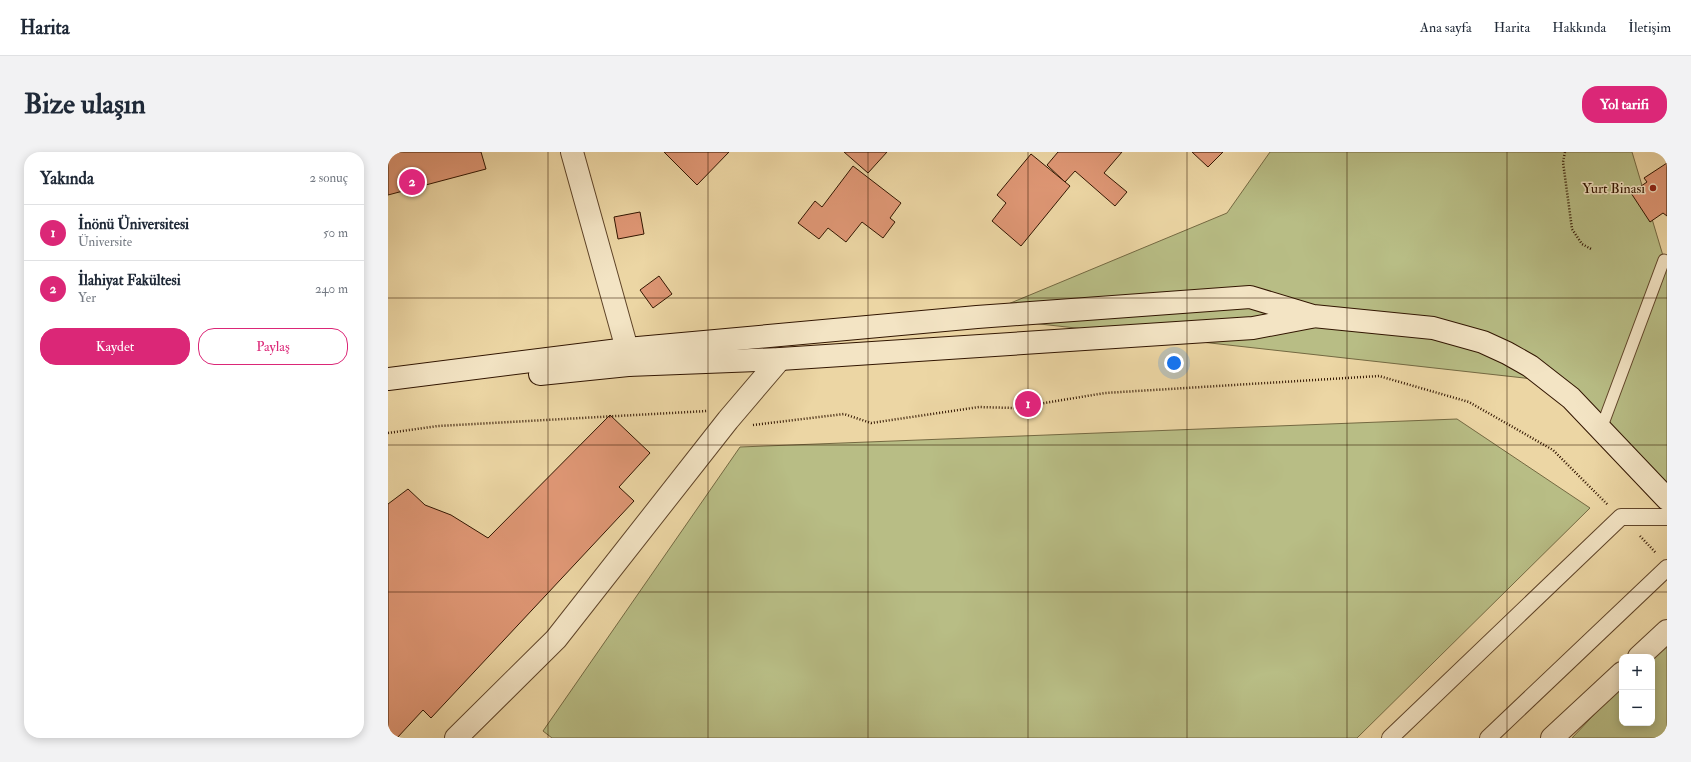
<!DOCTYPE html>
<html lang="tr">
<head>
<meta charset="utf-8">
<style>
	body { margin:0; font-family:"IM FELL Double Pica",serif; background:#f2f2f3; color:#1f2937 }
	.controls { position:absolute; right:12px; bottom:12px; display:grid; overflow:hidden; border-radius:8px; box-shadow:0 2px 10px #0003 }
	.controls button { width:36px; height:36px; display:grid; place-items:center; padding:0; border:0; border-bottom:1px solid #e0e1e3; background:#fff; color:#1f2937; font:20px sans-serif }
	.you { position:absolute; left:786px; top:211px; width:14px; height:14px; margin:-10px; border:3px solid #fff; border-radius:50%; background:#1a73e8; box-shadow:0 0 0 6px #1a73e833 }
	.badge { display:grid; place-items:center; width:26px; height:26px; border-radius:50%; background:#db2777; color:#fff; font-size:13px; font-weight:700 }
	.pin { position:absolute; translate:-50% -50%; border:2px solid #fff; box-shadow:0 1px 4px #0006 }
	.list { margin:0; padding:0; list-style:none }
	h2 { display:flex; justify-content:space-between; align-items:center; height:52px; margin:0; padding:0 16px; font-size:17px }
	h2 small { font-size:13px; font-weight:400; color:#747a83 }
	.list li { display:grid; grid-template-columns:26px 1fr auto; gap:12px; align-items:center; box-sizing:border-box; height:56px; padding:0 16px; border-top:1px solid #e0e1e3 }
	.list b { display:block; font-size:15px; white-space:nowrap }
	.list p { margin:0; font-size:13px; white-space:nowrap; color:#747a83 }
	.list em { font-size:13px; font-style:normal; color:#747a83 }
	.actions { display:flex; gap:8px; padding:12px 16px }
	.actions a { flex:1; padding:9px 0; border:1px solid #db2777; border-radius:16px; text-align:center; font-size:14px; color:#db2777 }
	.actions .main { background:#db2777; color:#fff }
	.map { position:relative; flex:none; width:1279px; height:586px; overflow:hidden; border-radius:16px }
	header { display:flex; align-items:center; gap:24px; box-sizing:border-box; height:56px; padding:0 20px; background:#fff; border-bottom:1px solid #e0e1e3 }
	header strong { font-size:19px }
	nav { display:flex; gap:22px; margin-inline-start:auto; font-size:14px }
	.intro { display:flex; align-items:center; justify-content:space-between; box-sizing:border-box; height:96px; padding:0 24px }
	h1 { margin:0; font-size:28px }
	.button { padding:10px 18px; border-radius:16px; background:#db2777; color:#fff; font-size:14px; font-weight:700 }
	main { display:flex; gap:24px; padding:0 24px }
	aside { flex:1; background:#fff; border-radius:16px; box-shadow:0 2px 10px #0003 }
	.map>svg:first-child { display:block }
</style>
</head>
<body>
<header>
<strong>Harita</strong>
<nav><a>Ana sayfa</a><a>Harita</a><a>Hakkında</a><a>İletişim</a></nav>
</header>
<div class="intro"><h1>Bize ulaşın</h1><a class="button">Yol tarifi</a></div>
<main>
<aside>
<h2>Yakında<small>2 sonuç</small></h2>
<ul class="list">
<li><span class="badge">1</span><div><b>İnönü Üniversitesi</b><p>Üniversite</p></div><em>50 m</em></li>
<li><span class="badge">2</span><div><b>İlahiyat Fakültesi</b><p>Yer</p></div><em>240 m</em></li>
</ul>
<div class="actions"><a class="main">Kaydet</a><a>Paylaş</a></div>
</aside>
<div class="map">
<svg width="1279" height="586" viewBox="0 0 1279 586">
	<rect width="100%" height="100%" fill="#ecd6a4"/>
	<filter id="stains"><feTurbulence type="fractalNoise" baseFrequency=".005" numOctaves="4"/><feColorMatrix values="0 0 0 0 .2 0 0 0 0 .09 0 0 0 0 .02 0 0 0 .5 -.17"/></filter>
	<radialGradient id="worn" r=".72"><stop offset=".6" stop-color="#630" stop-opacity="0"/><stop offset="1" stop-color="#630" stop-opacity=".3"/></radialGradient>
	<g fill="#b8bd85" stroke="#746942">
		<polygon points="882,0 1244,0 1276,107 1279,103 1279,347 1163,229 589,165 839,61"/>
		<polygon points="1069,267 1202,356 969,586 164,586 155,579 352,295"/>
		<polygon points="1279,486 1279,586 1184,586 1234,533 1234,571 1264,571 1264,505"/>
	</g>
	<g fill="#df9775" stroke="#311500">
		<polygon points="0,0 93,0 98,17 0,43"/>
		<polygon points="276,0 341,0 309,33"/>
		<polygon points="456,0 499,0 480,21"/>
		<polygon points="670,0 734,0 716,21 739,40 727,54 687,19 677,30 659,13"/>
		<polygon points="804,0 835,0 820,15"/>
		<polygon points="643,2 682,34 633,94 604,69 618,51 609,43"/>
		<polygon points="1279,11 1279,64 1275,61 1262,70 1243,41 1259,30 1256,26"/>
		<polygon points="465,14 513,51 502,66 507,70 495,86 474,70 458,90 440,76 431,87 410,71 427,49 434,55"/>
		<polygon points="252,60 256,82 230,87 226,65"/>
		<polygon points="271,124 284,142 265,156 252,138"/>
		<polygon points="222,263 262,301 231,335 246,349 43,566 35,558 9,586 0,586 0,352 20,337 37,353 63,363 100,386"/>
	</g>
	<g fill="none" stroke-linecap="round" stroke-linejoin="round">
		<g stroke="#604529" stroke-width="13">
			<polyline id="service" points="1213,277 1276,108"/>
		</g>
		<g stroke="#604529" stroke-width="18">
			<g id="pedestrian">
				<polyline points="1002,586 1233,365 1279,365"/>
				<polyline points="1100,586 1279,416"/>
			</g>
		</g>
		<g stroke="#604529" stroke-width="24">
			<g id="minor">
				<polyline points="184,0 239,197 240,213"/>
				<polyline points="68,586 168,487 340,268 392,207"/>
			</g>
		</g>
		<g stroke="#604529" stroke-width="24">
			<g id="tertiary">
				<polyline points="1251,505 1279,479"/>
				<polyline points="1164,586 1234,521"/>
			</g>
		</g>
		<g stroke="#311500" stroke-width="24">
			<g id="secondary">
				<polyline points="152,222 240,213 392,207 865,176 923,165"/>
				<polyline points="0,227 239,197 589,165 862,145 925,164 1045,176 1095,190 1119,201 1142,214 1183,246 1279,347"/>
			</g>
		</g>
		<g stroke="#311500" stroke-width="2.5" stroke-dasharray="1 2" stroke-linecap="butt">
			<polyline points="1177,0 1175,10 1184,77 1194,92 1203,97"/>
			<polyline points="365,273 456,262 483,271 591,255 626,256 717,241 991,224 1081,250 1165,298 1220,353"/>
			<polyline points="0,281 50,274 319,259"/>
			<polyline points="1252,384 1268,401"/>
		</g>
		<use href="#service" stroke="#f3e4c4" stroke-width="11"/>
		<use href="#pedestrian" stroke="#f3e4c4" stroke-width="16"/>
		<use href="#minor" stroke="#f3e4c4" stroke-width="22"/>
		<use href="#tertiary" stroke="#f3e4c4" stroke-width="22"/>
		<use href="#secondary" stroke="#f3e4c4" stroke-width="22"/>
	</g>
	<path fill="none" stroke="#311500" stroke-width="1" stroke-opacity="0.55" d="M 160,0 L 160,586M 320,0 L 320,586M 480,0 L 480,586M 640,0 L 640,586M 799,0 L 799,586M 959,0 L 959,586M 1119,0 L 1119,586M 0,146 L 1279,146M 0,293 L 1279,293M 0,440 L 1279,440"/>
	<circle fill="#8f2418" stroke="#f3e4c4" stroke-width="1.5" cx="1265" cy="36" r="4"/>
	<g text-anchor="middle" stroke-width="3" stroke-linejoin="round" paint-order="stroke">
		<g font-size="14" fill="#311500" stroke="#f3e4c4" text-anchor="end">
			<text x="1257" y="41">Yurt Binası</text>
		</g>
	</g>
	<rect width="100%" height="100%" filter="url(#stains)"/>
	<rect width="100%" height="100%" fill="url(#worn)"/>
</svg>
<div class="controls">
<button>+</button>
<button>−</button>
</div>
<div class="you"></div>
<div class="pin badge" style="left:640px;top:252px">1</div>
<div class="pin badge" style="left:24px;top:30px">2</div>
</div>
</main>
</body>
</html>
